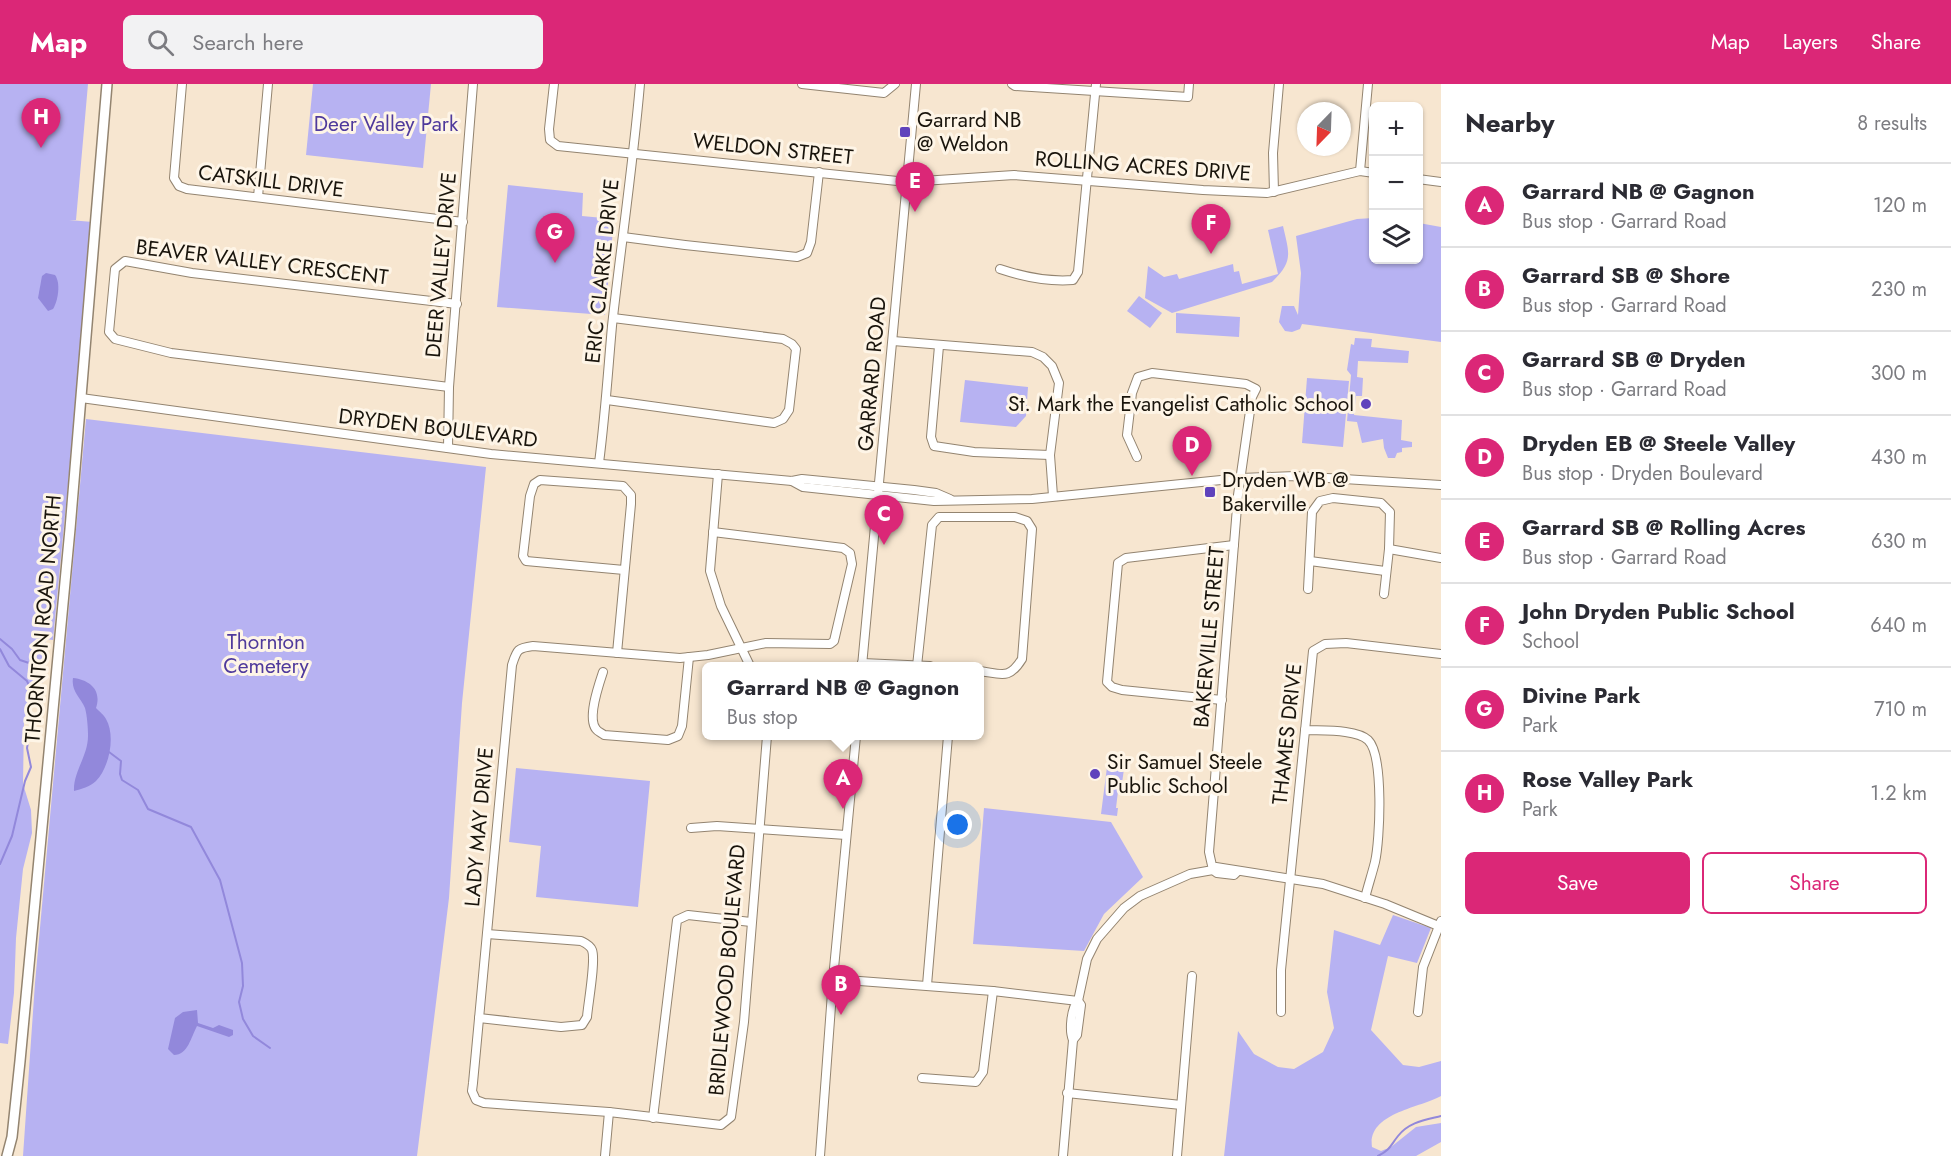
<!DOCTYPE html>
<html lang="en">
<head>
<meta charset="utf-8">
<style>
	body { margin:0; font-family:Jost,sans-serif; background:#f2f2f3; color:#2b2b33 }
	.controls { position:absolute; right:18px; top:18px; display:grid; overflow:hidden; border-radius:9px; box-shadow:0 2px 4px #0004 }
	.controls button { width:54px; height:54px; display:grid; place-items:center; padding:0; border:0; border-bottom:2px solid #e1e1e2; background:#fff; color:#2b2b33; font:30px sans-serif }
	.compass { position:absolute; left:1297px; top:18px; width:54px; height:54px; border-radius:50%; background:#fff; box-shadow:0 2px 4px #0004; rotate:203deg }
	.you { position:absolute; left:958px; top:741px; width:21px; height:21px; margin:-15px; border:4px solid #fff; border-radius:50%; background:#1a73e8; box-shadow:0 0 0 9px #1a73e833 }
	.badge { display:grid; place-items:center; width:39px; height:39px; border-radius:50%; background:#db2777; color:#fff; font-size:20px; font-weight:700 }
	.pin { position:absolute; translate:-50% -50px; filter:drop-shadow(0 2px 3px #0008) }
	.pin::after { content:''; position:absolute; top:32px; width:21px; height:18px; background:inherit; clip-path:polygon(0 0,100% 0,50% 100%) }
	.popup { position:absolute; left:702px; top:578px; width:282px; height:78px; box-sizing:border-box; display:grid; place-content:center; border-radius:9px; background:#fff; filter:drop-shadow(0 2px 4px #0005); font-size:20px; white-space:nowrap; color:#7c7c81 }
	.popup b { font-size:22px; color:#2b2b33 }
	.popup::after { content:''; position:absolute; left:50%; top:100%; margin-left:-12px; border:12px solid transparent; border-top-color:#fff }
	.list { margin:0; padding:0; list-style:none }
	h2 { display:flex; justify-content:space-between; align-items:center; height:78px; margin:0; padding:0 24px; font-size:26px }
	h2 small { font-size:20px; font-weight:400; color:#7c7c81 }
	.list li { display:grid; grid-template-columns:39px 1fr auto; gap:18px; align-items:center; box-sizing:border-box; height:84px; padding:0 24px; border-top:2px solid #e1e1e2 }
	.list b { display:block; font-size:22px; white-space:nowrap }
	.list p { margin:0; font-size:20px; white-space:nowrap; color:#7c7c81 }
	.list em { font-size:20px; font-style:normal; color:#7c7c81 }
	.actions { display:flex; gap:12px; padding:18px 24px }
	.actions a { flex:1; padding:14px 0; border:2px solid #db2777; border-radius:9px; text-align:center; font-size:21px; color:#db2777 }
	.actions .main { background:#db2777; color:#fff }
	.icon { flex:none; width:33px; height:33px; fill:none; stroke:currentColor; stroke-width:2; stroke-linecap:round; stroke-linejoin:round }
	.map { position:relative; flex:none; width:1441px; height:1072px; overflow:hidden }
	header { display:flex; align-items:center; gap:36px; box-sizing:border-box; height:84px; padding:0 30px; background:#db2777; color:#fff }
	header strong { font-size:28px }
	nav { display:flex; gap:33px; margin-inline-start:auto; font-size:21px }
	.search { width:420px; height:54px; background:#f2f2f3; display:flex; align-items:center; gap:15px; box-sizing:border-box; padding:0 21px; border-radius:9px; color:#7c7c81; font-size:22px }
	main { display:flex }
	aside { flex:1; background:#fff }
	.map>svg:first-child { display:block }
</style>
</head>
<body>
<header>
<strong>Map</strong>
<div class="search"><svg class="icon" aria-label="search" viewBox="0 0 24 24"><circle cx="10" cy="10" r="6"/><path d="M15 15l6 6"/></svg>Search here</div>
<nav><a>Map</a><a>Layers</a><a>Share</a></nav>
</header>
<main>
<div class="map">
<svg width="1441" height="1072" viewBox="0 0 1441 1072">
	<rect width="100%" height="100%" fill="#f7e6d0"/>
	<g fill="#b7b2f2">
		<polygon points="0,0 88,0 76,136 69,136 93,138 53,556 46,555 42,586 32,608 24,637 23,700 31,726 32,749 23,785 16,854 14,909 8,960 0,959"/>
		<polygon points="313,0 431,0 423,84 306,71"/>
		<polygon points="508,101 583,109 582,132 614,135 605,231 497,223"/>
		<polygon points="1373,134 1374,176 1418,176 1419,139 1441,143 1441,258 1302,240 1300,245 1292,248 1285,247 1279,238 1282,222 1294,222 1298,231 1301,189 1296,152 1357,135"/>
		<path d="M 1283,142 C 1289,169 1294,177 1272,198 L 1172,229 L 1145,214 L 1148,182 L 1164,193 L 1177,190 L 1179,195 L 1233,180 L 1234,188 L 1239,187 L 1242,200 L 1278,190 L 1268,146 Z"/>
		<polygon points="1139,212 1162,229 1150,244 1127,227"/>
		<polygon points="1176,229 1240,233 1239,253 1176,249"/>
		<polygon points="1355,254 1372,255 1371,263 1409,267 1408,279 1358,277 1357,293 1363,294 1362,312 1356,312 1354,331 1402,336 1401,356 1412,358 1412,363 1402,364 1402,368 1397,369 1395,374 1388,374 1384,364 1383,355 1362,359 1357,338 1347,337 1351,291 1347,286 1351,260 1354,261"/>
		<polygon points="1307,294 1349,297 1343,363 1302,359"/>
		<polygon points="965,296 1028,303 1026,332 1016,343 960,338"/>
		<polygon points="86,335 486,383 462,619 449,814 417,1072 23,1072 35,899"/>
		<polygon points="1107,683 1124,685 1122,699 1119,699 1116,724 1118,724 1117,732 1101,730"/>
		<polygon points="516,684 650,697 638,823 536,813 541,762 509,758"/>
		<polygon points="984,724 1111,738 1143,793 1104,830 1084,867 973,860"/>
		<path d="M 1393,831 L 1431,844 L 1417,879 L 1388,872 L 1371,946 L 1403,981 L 1419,983 L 1441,977 L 1441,1012 C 1420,1024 1367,1029 1372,1063 L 1381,1067 L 1391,1063 L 1416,1043 L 1441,1039 L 1441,1058 L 1416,1072 L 1224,1072 L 1238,947 L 1254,970 L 1278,983 L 1294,985 L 1323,968 L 1334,944 L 1327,908 L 1334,846 L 1380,861 Z"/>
	</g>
	<g fill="#9288db">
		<path d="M 46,189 L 55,191 C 61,199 58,217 53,225 L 48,227 L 38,214 L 42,192 Z"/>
		<path d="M 73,594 C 90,596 102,606 96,624 C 99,627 104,631 106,635 C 116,652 109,684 96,697 C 90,703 81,705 74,707 C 73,688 88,672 88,652 C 88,644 87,631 85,624 C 80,613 71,607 73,594 Z"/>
		<path d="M 197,926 L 198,939 L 213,944 L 219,941 L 233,946 L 233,951 L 229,953 L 197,942 C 191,953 188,971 174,971 L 168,965 L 175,934 L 183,928 Z"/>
	</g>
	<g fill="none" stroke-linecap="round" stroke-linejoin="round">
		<g stroke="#9288db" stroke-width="2">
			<polyline points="0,555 12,565 20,576 32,580 42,598"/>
			<polyline points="0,565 9,582 27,597 30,604 30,646 27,664 31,683 25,697 12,752 0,780"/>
			<polyline points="109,668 121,677 120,690 122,696 138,706 148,725 191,743 220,796 242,879 243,902 239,918 243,935 253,952 270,964"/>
			<path d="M 1378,1072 C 1391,1065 1390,1062 1398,1052 C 1409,1038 1425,1036 1441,1032"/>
		</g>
		<g stroke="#938470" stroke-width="10">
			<g id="minor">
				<polyline points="182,0 174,94 179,102 187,105 463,138"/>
				<polyline points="554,0 549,45 550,56 558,62 907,98 1014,91 1203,106 1267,109 1360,87 1374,89"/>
				<polyline points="802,0 884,9 895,0"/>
				<polyline points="1012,0 1015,2 1188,13 1189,0"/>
				<polyline points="1360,87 1368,0"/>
				<polyline points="1418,95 1441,98"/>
				<polyline points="1274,108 1273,69 1279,0"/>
				<polyline points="258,113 268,0"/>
				<polyline points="623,153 685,161 797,173 807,169 811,158 819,88"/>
				<path d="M 1000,185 C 1024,193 1047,198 1073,196 L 1078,188 L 1096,0"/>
				<polyline points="893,257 1032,268 1043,273 1052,282 1059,299 1050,371 1053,412"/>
				<polyline points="939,262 931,353 934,362 974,368 1050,371"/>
				<polyline points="449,303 171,269 115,255 109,248 115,185 125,177 192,189 457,220"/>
				<polyline points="81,314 491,370 792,397 802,395 914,406 936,409 950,415"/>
				<polyline points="607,316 774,339 783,335 789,326 796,265 792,260 783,255 613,234"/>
				<polyline points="448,364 449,303 473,0"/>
				<polyline points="1137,373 1127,351 1132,309 1138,293 1152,289 1246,300 1256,305 1252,313 1238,411 1209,768 1213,786"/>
				<path d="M 599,379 C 605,333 608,287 612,242 C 621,161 633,81 640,0"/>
				<polyline points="718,390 710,487 721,522 750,582"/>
				<polyline points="792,397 803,403 934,417 1032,415 1241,394 1295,392 1441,401"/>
				<path d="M 713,448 L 843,464 L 850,469 L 852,480 L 834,557 L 830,560 L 766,559 L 708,571 L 680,574 L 533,562 C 517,564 517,566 512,581 L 473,999 L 472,1007 L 476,1016 L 484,1019 L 609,1028 L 721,1041 L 731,1033 L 744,938 L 767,652"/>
				<polyline points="1389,465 1441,474"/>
				<polyline points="1310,477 1385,487"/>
				<polyline points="1308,505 1312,428 1320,417 1333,414 1381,419 1390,428 1389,465 1384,510"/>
				<polyline points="617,569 631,420 631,411 623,402 540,396 534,400 530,412 523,472 526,477 624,486"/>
				<polyline points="862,579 930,582"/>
				<polyline points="862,582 916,0"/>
				<path d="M 917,582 L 932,441 L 939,433 L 1015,433 L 1027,437 L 1032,445 L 1022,575 C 1009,596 1002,590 980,587"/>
				<path d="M 603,588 C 599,600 587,634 596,645 C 598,648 602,649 604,651 L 668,656 L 678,652 L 682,642 L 689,573"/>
				<polyline points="1222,616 1122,606 1112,603 1107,598 1118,479 1126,474 1234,461"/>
				<path d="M 1305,646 C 1322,647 1356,645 1368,656 C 1384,671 1380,756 1375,778 C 1372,790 1368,802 1365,814"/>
				<polyline points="691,744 717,742 846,751"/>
				<polyline points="1213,786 1217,789 1234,791 1237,788"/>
				<polyline points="833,895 993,907 1078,917"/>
				<polyline points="927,901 948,652"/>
				<polyline points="1281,928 1281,886 1313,567 1325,560 1346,559 1441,570"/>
				<polyline points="1418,928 1423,883 1441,837"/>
				<path d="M 479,934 L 561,943 L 582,941 L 587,933 C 588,920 596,876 592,866 C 590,861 585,859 581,857 L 487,850"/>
				<path d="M 1073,956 C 1069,947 1071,924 1078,917 L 1087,875 L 1097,855 L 1124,824 L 1140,812 L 1190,790 L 1213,786 L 1216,783 L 1323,800 L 1385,820 L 1441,843"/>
				<polyline points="922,994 976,998 983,988 993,907"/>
				<polyline points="1067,1009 1181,1021"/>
				<polyline points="653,1034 677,836 688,831 751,838"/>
				<polyline points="605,1072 609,1028"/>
				<polyline points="820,1072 833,895 856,652"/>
				<polyline points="1063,1072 1073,956 1077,951 1081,921 1078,917"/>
				<polyline points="1177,1072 1192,892"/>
			</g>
		</g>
		<g stroke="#938470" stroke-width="12">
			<polyline id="major" points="7,1072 12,1053 20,977 70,445 107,0"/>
		</g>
		<use href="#minor" stroke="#fff" stroke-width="8"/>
		<use href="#major" stroke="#fff" stroke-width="9"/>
	</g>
	<g fill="#5f43bc" stroke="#fef5e7" stroke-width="2">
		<rect x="899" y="42" width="12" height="12" rx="3"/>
		<circle cx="1366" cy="320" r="6"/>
		<rect x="1204" y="402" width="12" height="12" rx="3"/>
		<circle cx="1095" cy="690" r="6"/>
	</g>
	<g text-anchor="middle" stroke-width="6" stroke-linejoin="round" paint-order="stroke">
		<g font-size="21" fill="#19140c" stroke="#fef5e7" text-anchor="start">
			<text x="917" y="43">Garrard NB<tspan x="917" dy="24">@ Weldon</tspan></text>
			<text x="1354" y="327" text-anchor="end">St. Mark the Evangelist Catholic School</text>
			<text x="1222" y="403">Dryden WB @<tspan x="1222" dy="24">Bakerville</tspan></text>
			<text x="1107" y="685">Sir Samuel Steele<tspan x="1107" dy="24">Public School</tspan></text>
		</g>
		<g font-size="21" fill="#4f3a9c" stroke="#fef5e7">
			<text x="386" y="47">Deer Valley Park</text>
			<text x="266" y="565">Thornton<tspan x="266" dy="24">Cemetery</tspan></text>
		</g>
		<g font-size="21" fill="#19140c" stroke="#fef5e7">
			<text transform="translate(773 65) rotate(6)" y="7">WELDON STREET</text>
			<text transform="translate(1143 82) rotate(4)" y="7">ROLLING ACRES DRIVE</text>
			<text transform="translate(271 97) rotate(7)" y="7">CATSKILL DRIVE</text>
			<text transform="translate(262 178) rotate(7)" y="7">BEAVER VALLEY CRESCENT</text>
			<text transform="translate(441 181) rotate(-85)" y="7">DEER VALLEY DRIVE</text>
			<text transform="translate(602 187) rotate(-84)" y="7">ERIC CLARKE DRIVE</text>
			<text transform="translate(872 290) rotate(-85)" y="7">GARRARD ROAD</text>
			<text transform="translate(438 344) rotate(7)" y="7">DRYDEN BOULEVARD</text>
			<text transform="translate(43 535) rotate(-85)" y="7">THORNTON ROAD NORTH</text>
			<text transform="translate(1209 553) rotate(-85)" y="7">BAKERVILLE STREET</text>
			<text transform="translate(1287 650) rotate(-84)" y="7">THAMES DRIVE</text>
			<text transform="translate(479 743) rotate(-85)" y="7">LADY MAY DRIVE</text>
			<text transform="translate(727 886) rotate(-85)" y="7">BRIDLEWOOD BOULEVARD</text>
		</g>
	</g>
</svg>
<div class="controls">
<button>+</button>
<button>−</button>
<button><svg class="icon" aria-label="layers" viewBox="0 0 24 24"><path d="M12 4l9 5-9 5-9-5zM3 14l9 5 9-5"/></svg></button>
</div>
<svg class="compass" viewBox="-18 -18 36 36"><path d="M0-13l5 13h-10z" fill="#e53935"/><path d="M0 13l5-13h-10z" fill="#7c7c81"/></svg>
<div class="you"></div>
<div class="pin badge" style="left:843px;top:725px">A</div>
<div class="popup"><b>Garrard NB @ Gagnon</b>Bus stop</div>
<div class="pin badge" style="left:841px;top:931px">B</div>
<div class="pin badge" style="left:884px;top:461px">C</div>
<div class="pin badge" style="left:1192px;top:392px">D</div>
<div class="pin badge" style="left:915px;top:128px">E</div>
<div class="pin badge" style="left:1211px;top:170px">F</div>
<div class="pin badge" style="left:555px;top:179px">G</div>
<div class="pin badge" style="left:41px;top:64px">H</div>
</div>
<aside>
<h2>Nearby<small>8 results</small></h2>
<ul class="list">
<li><span class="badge">A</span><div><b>Garrard NB @ Gagnon</b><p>Bus stop · Garrard Road</p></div><em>120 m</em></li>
<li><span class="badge">B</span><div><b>Garrard SB @ Shore</b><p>Bus stop · Garrard Road</p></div><em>230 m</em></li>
<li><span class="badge">C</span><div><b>Garrard SB @ Dryden</b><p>Bus stop · Garrard Road</p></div><em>300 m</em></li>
<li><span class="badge">D</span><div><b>Dryden EB @ Steele Valley</b><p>Bus stop · Dryden Boulevard</p></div><em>430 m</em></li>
<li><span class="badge">E</span><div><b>Garrard SB @ Rolling Acres</b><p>Bus stop · Garrard Road</p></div><em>630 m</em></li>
<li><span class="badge">F</span><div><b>John Dryden Public School</b><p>School</p></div><em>640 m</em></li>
<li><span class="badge">G</span><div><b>Divine Park</b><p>Park</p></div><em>710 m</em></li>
<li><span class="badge">H</span><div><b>Rose Valley Park</b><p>Park</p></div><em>1.2 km</em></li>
</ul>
<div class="actions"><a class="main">Save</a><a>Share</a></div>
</aside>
</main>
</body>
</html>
